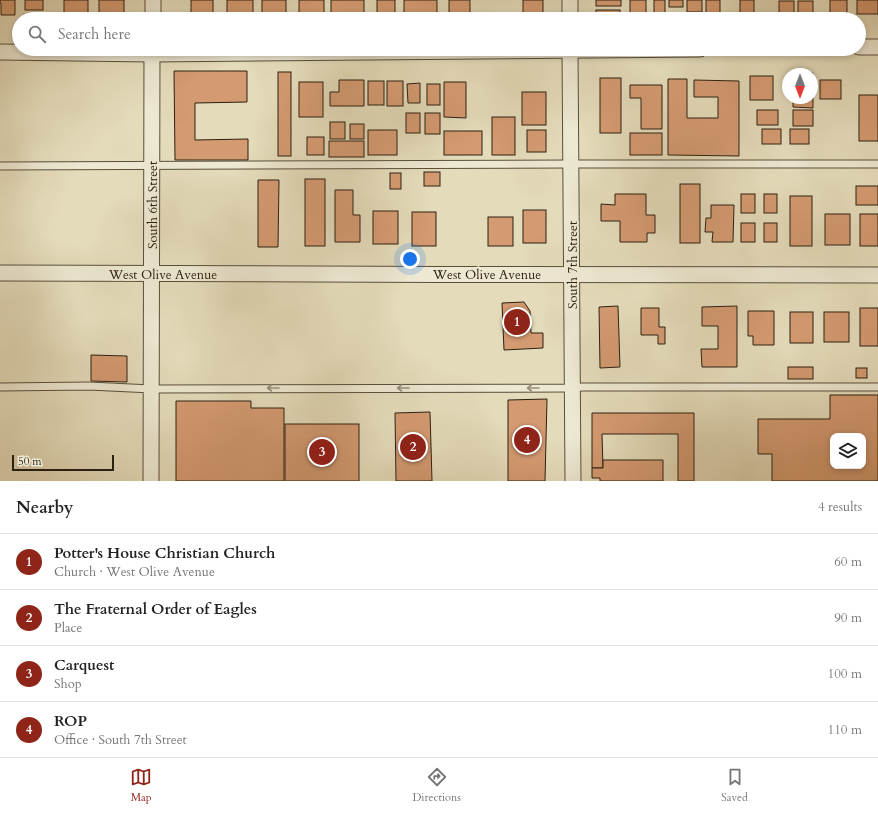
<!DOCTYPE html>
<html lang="en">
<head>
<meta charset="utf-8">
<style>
	body { margin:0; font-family:Cardo,serif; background:#f6f6f6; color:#222 }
	.controls { position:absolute; right:12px; bottom:12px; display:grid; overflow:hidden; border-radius:8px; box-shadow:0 2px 6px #0003 }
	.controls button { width:36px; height:36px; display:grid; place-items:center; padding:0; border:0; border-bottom:1px solid #e0e0e0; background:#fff; color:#222; font:20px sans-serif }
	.compass { position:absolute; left:782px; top:68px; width:36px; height:36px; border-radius:50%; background:#fff; box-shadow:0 2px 6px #0003; rotate:180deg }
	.scale { position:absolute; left:12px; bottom:10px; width:102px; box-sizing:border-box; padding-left:4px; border:2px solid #2c2011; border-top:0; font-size:11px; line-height:14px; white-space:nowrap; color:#2c2011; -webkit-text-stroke:3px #ede8d2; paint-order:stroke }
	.you { position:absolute; left:410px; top:259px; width:14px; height:14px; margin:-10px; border:3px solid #fff; border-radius:50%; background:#1a73e8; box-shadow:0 0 0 6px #1a73e833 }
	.badge { display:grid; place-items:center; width:26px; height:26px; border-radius:50%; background:#8f2418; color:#fff; font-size:13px; font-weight:700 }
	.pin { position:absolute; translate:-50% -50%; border:2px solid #fff; box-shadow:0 1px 4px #0006 }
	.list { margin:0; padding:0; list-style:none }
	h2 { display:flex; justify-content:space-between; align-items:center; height:52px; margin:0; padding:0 16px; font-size:17px }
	h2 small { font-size:13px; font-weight:400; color:#767676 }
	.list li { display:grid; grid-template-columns:26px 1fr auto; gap:12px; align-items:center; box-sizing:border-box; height:56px; padding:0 16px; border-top:1px solid #e0e0e0 }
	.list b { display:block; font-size:15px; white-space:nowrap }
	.list p { margin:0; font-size:13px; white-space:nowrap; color:#767676 }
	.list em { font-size:13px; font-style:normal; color:#767676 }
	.icon { flex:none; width:22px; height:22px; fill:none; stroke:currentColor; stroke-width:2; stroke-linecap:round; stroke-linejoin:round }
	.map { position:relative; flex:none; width:878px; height:481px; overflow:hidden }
	.search { position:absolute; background:#fff; box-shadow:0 2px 6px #0003; left:12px; right:12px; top:12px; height:44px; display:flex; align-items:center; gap:10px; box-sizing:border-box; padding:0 14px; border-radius:22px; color:#767676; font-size:15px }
	.sheet { height:276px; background:#fff }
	nav { display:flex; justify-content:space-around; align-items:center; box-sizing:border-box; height:56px; border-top:1px solid #e0e0e0; background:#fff; font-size:11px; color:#767676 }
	nav a { display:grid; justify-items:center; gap:2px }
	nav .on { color:#8f2418 }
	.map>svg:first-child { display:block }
</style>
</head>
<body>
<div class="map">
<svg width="878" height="481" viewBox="0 0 878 481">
	<rect width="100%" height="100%" fill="#e4dbba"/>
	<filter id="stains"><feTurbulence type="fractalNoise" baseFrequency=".005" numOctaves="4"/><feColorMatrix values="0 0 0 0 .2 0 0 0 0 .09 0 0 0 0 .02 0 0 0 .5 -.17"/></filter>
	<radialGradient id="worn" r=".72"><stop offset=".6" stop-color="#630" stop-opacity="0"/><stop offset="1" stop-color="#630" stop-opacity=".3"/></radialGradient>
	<g fill="#d49a71" stroke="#2c2011" fill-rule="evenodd">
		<polygon points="0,0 15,0 15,15 1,15 1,3 0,3"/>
		<rect x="25" y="0" width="18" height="10"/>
		<rect x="64" y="0" width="24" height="19"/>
		<rect x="99" y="0" width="25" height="18"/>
		<rect x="191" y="0" width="22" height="19"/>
		<rect x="227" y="0" width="26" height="18"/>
		<rect x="262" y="0" width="24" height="18"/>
		<rect x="299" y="0" width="25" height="16"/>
		<rect x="331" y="0" width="33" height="17"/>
		<rect x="377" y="0" width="18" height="19"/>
		<rect x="404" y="0" width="33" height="16"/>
		<rect x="449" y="0" width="21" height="19"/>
		<rect x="523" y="0" width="20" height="19"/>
		<rect x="596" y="0" width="25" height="6"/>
		<rect x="630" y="0" width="16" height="17"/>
		<rect x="654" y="0" width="11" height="19"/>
		<rect x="669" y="0" width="14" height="7"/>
		<rect x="687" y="0" width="15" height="12"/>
		<rect x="706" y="0" width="14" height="19"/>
		<rect x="740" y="0" width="14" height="19"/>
		<rect x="830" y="0" width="17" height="16"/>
		<rect x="857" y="0" width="21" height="14"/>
		<rect x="779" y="1" width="15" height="18"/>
		<rect x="798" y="1" width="15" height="18"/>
		<rect x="596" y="10" width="24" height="9"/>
		<polygon points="174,71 247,71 247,102 195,103 195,140 248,139 248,160 175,160"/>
		<rect x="278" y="72" width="13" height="84"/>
		<polygon points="794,73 813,73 813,108 793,107 793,98 812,98 812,74 794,74"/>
		<rect x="750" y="76" width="23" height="24"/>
		<rect x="600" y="78" width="21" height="55"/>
		<polygon points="668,79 687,79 687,118 718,118 718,97 694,97 694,80 739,81 739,156 668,155"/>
		<polygon points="339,80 364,80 364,106 330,106 330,92 339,92"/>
		<rect x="820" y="80" width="21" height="19"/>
		<rect x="368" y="81" width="16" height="24"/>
		<rect x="387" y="81" width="16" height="25"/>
		<rect x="299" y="82" width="24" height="35"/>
		<polygon points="444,82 466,82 466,118 444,117"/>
		<polygon points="420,83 420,103 408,103 407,84"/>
		<rect x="427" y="84" width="13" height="21"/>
		<polygon points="630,85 662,85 662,129 641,129 641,98 630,98"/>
		<rect x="522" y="92" width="24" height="33"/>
		<rect x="859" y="95" width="19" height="46"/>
		<rect x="757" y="110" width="21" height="15"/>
		<rect x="793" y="110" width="20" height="16"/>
		<rect x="406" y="113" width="14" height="20"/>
		<rect x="425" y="113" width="15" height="21"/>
		<rect x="492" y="117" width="23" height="38"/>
		<rect x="330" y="122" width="15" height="17"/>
		<rect x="350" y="124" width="14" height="15"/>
		<rect x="762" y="129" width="19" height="15"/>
		<rect x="790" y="129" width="19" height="15"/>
		<rect x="368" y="130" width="29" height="25"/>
		<rect x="527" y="130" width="19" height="22"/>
		<rect x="444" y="131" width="38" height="24"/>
		<rect x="630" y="133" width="32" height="22"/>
		<rect x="307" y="137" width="17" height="18"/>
		<rect x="329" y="141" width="35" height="16"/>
		<rect x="424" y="172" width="16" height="14"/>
		<rect x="390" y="173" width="11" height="16"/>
		<rect x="305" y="179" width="20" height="67"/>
		<polygon points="258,180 279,180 278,247 258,247"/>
		<rect x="680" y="184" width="20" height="59"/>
		<rect x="856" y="186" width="22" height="19"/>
		<polygon points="335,190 353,190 353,215 360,215 360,242 335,242"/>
		<polygon points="615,194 646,194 646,215 655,215 655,233 647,233 647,242 620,242 620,221 601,221 601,204 615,205"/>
		<rect x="741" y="194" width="14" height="19"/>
		<rect x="764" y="194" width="13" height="19"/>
		<rect x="790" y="196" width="22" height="50"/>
		<polygon points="711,205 734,205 733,242 712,242 713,232 705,232 706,218 711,218"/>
		<rect x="523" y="210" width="23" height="33"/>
		<rect x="373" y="211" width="25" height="33"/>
		<rect x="412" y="212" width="24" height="34"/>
		<rect x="825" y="214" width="25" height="31"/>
		<rect x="860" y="214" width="18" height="32"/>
		<rect x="488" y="217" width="25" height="29"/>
		<rect x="741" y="223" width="14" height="19"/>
		<rect x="764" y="223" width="13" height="19"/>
		<polygon points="524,302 530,311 531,333 543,333 543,348 504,350 502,303"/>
		<polygon points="618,306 620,367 600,368 599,307"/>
		<polygon points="737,306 737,367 702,367 701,349 718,349 718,326 702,326 702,307"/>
		<polygon points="641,308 659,308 659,327 665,327 665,344 658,344 658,335 641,335"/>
		<rect x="860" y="308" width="18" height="38"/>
		<polygon points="748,311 774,311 774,345 753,345 753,336 748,336"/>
		<rect x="790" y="312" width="23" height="31"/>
		<rect x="824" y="312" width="25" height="30"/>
		<polygon points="91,355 127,356 127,382 91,381"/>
		<rect x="788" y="367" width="25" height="12"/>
		<rect x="856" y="368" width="11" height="10"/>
		<path d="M 830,395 L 878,395 L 878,481 L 772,481 L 772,454 L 758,454 L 758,419 L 830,419 ZM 833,436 L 863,436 L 863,466 L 833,466 Z"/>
		<polygon points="547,399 545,481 508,481 508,400"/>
		<polygon points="176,401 251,401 251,408 284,408 284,481 176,481"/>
		<polygon points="430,412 432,481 396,481 395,413"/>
		<polygon points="592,413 694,413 694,481 678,481 678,434 602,434 603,468 592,468"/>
		<rect x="285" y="424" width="74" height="57"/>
		<polygon points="603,460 663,460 663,481 600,481 600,478 592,478 592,468 603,468"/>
	</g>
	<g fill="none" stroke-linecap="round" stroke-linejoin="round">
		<g stroke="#5a4f3b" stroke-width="9">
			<g id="service">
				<polyline points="0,166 571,164 878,164"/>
				<polyline points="0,387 89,386 152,389 572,388 582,387 878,387"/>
			</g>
		</g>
		<g stroke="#5a4f3b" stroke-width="17">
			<g id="minor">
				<polyline points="570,0 570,19"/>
				<polyline points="153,19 153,0"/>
				<polyline points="859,47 878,47"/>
				<polyline points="570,49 573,481"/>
				<polyline points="0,52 152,54 700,49"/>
				<path d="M 0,273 C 293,275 585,274 878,275"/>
				<polyline points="151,481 152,49"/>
			</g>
		</g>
		<use href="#service" stroke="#ede8d2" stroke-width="7"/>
		<use href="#minor" stroke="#ede8d2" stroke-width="15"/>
	</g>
	<defs><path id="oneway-shaft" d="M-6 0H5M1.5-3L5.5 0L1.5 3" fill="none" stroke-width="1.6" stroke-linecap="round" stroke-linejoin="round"/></defs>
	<g stroke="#968e7b">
		<use href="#oneway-shaft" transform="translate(273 388) rotate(180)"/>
		<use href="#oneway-shaft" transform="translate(403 388) rotate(180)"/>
		<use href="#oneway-shaft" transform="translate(533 388) rotate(180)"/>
	</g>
	<g text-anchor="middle" stroke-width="4" stroke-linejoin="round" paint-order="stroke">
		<g font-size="13" fill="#2c2011" stroke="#ede8d2">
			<text transform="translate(152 205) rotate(-90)" y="5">South 6th Street</text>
			<text transform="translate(572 265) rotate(-90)" y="5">South 7th Street</text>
			<text x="163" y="279">West Olive Avenue</text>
			<text x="487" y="279">West Olive Avenue</text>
		</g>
	</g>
	<rect width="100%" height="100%" filter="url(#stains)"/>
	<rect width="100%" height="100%" fill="url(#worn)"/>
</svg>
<div class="controls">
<button><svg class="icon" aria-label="layers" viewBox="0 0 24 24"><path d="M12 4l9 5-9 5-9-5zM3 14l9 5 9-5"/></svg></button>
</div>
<svg class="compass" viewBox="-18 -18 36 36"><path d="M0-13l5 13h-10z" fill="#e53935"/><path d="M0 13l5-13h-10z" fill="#767676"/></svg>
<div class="scale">50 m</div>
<div class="you"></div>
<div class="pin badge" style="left:517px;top:322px">1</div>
<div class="pin badge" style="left:413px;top:447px">2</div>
<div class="pin badge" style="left:322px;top:452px">3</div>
<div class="pin badge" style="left:527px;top:440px">4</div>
<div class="search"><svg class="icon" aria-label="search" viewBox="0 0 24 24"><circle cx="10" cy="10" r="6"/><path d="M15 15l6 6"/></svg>Search here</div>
</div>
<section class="sheet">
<h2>Nearby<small>4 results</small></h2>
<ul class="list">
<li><span class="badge">1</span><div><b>Potter's House Christian Church</b><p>Church · West Olive Avenue</p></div><em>60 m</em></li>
<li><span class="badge">2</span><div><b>The Fraternal Order of Eagles</b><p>Place</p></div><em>90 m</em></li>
<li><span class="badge">3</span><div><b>Carquest</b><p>Shop</p></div><em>100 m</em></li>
<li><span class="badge">4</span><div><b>ROP</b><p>Office · South 7th Street</p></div><em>110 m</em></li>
</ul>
</section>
<nav>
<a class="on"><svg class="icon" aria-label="map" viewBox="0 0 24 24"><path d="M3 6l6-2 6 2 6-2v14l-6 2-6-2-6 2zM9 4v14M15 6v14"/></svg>Map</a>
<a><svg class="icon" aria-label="directions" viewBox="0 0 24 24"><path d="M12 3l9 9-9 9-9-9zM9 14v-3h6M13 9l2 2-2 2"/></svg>Directions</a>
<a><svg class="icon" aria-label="saved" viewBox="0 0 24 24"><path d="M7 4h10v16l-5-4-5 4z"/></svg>Saved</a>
</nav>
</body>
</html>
